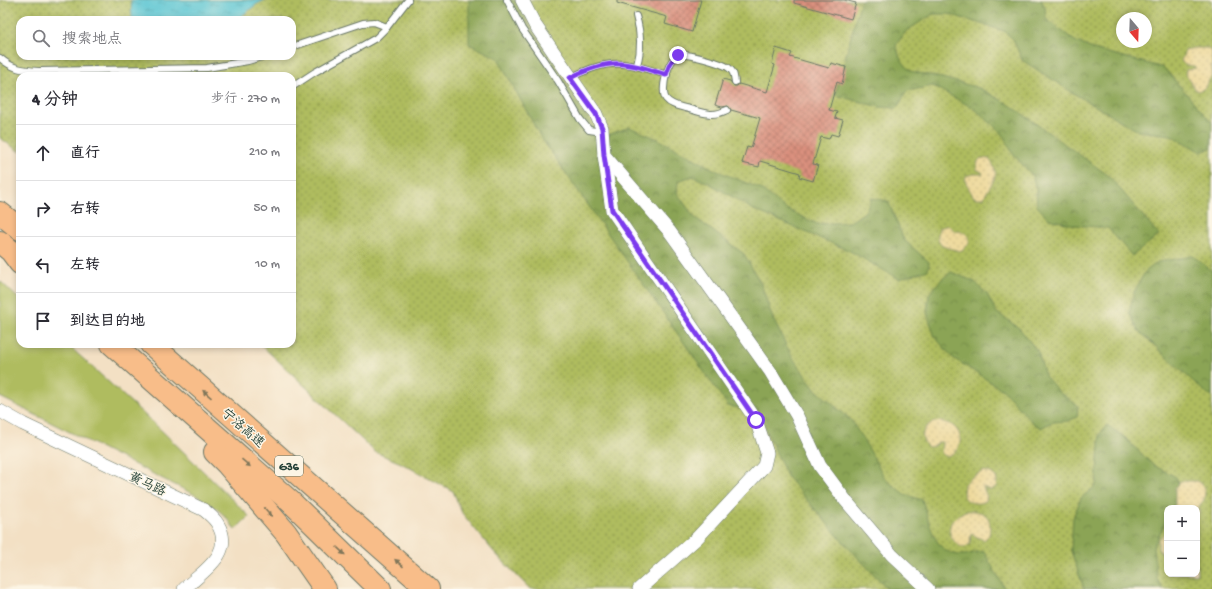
<!DOCTYPE html>
<html lang="zh">
<head>
<meta charset="utf-8">
<style>
	body { margin:0; font-family:"Gochi Hand","LXGW WenKai TC",sans-serif; background:#f7f7f7; color:#2b2b33 }
	.controls { position:absolute; right:12px; bottom:12px; display:grid; overflow:hidden; border-radius:8px; box-shadow:0 2px 6px #0003 }
	.controls button { width:36px; height:36px; display:grid; place-items:center; padding:0; border:0; border-bottom:1px solid #e1e1e2; background:#fff; color:#2b2b33; font:20px sans-serif }
	.compass { position:absolute; left:1116px; top:12px; width:36px; height:36px; border-radius:50%; background:#fff; box-shadow:0 2px 6px #0003; rotate:161deg }
	.stop { position:absolute; width:12px; height:12px; margin:-9px; border:3px solid #7c3aed; border-radius:50%; background:#fff }
	.stop.end { background:#7c3aed; border-color:#fff; box-shadow:0 1px 4px #0008 }
	.list { margin:0; padding:0; list-style:none }
	h2 { display:flex; justify-content:space-between; align-items:center; height:52px; margin:0; padding:0 16px; font-size:17px }
	h2 small { font-size:13px; font-weight:400; color:#7c7c81 }
	.list li { display:grid; grid-template-columns:26px 1fr auto; gap:12px; align-items:center; box-sizing:border-box; height:56px; padding:0 16px; border-top:1px solid #e1e1e2 }
	.list b { display:block; font-size:15px; white-space:nowrap }
	.list em { font-size:13px; font-style:normal; color:#7c7c81 }
	.icon { flex:none; width:22px; height:22px; fill:none; stroke:currentColor; stroke-width:2; stroke-linecap:round; stroke-linejoin:round }
	.map { position:relative; flex:none; width:1212px; height:589px; overflow:hidden }
	.search { position:absolute; background:#fff; box-shadow:0 2px 6px #0003; left:16px; top:16px; width:280px; height:44px; display:flex; align-items:center; gap:10px; box-sizing:border-box; padding:0 14px; border-radius:12px; color:#7c7c81; font-size:15px }
	.panel { position:absolute; background:#fff; box-shadow:0 2px 6px #0003; left:16px; top:72px; width:280px; height:276px; border-radius:12px }
	.map>svg:first-child { display:block }
</style>
</head>
<body>
<div class="map">
<svg width="1212" height="589" viewBox="0 0 1212 589">
	<defs>
		<pattern id="grass-dots" width="8" height="8" patternUnits="userSpaceOnUse"><rect width="8" height="8" fill="#afbc5e"/><path d="M2 2h.1M6 6h.1" fill="none" stroke="#8e9a4e" stroke-width="1.8" stroke-linecap="round"/></pattern>
		<pattern id="forest-crowns" width="20" height="18" patternUnits="userSpaceOnUse"><rect width="20" height="18" fill="#8ba455"/><path d="M2 6a3 3 0 1 1 6 0M12 15a3 3 0 1 1 6 0" fill="none" stroke="#718747"/></pattern>
		<pattern id="sand-dots" width="8" height="8" patternUnits="userSpaceOnUse"><rect width="8" height="8" fill="#eeda9e"/><path d="M2 2h.1M6 6h.1" fill="none" stroke="#ccbc89" stroke-width="1.8" stroke-linecap="round"/></pattern>
		<pattern id="water-ripples" width="26" height="14" patternUnits="userSpaceOnUse"><rect width="26" height="14" fill="#5bc6d4"/><path d="M2 4q2-2 4 0t4 0M15 11q2-2 4 0t4 0" fill="none" stroke="#4ba2ad"/></pattern>
		<pattern id="building-cross-hatch" width="8" height="8" patternUnits="userSpaceOnUse"><rect width="8" height="8" fill="#da907e"/><path d="M0 0l8 8M0 8l8-8" fill="none" stroke="#b07768"/></pattern>
	</defs>
	<rect width="100%" height="100%" fill="#fcf5e5"/>
	<filter id="ink" filterUnits="userSpaceOnUse"><feTurbulence type="fractalNoise" baseFrequency=".025" numOctaves="2"/><feDisplacementMap in="SourceGraphic" scale="8" xChannelSelector="R" yChannelSelector="G"/><feConvolveMatrix kernelMatrix="1 2 1 2 8 2 1 2 1" color-interpolation-filters="sRGB"/></filter>
	<filter id="wash" filterUnits="userSpaceOnUse"><feTurbulence type="fractalNoise" baseFrequency=".012" numOctaves="4" result="noise"/><feDisplacementMap in="SourceGraphic" scale="16" xChannelSelector="R" yChannelSelector="G"/><feGaussianBlur stdDeviation="0.9" result="paint"/><feColorMatrix in="noise" values="0 0 0 0 0 0 0 0 0 0 0 0 0 0 0 0 0 1.4 0 .05"/><feComposite in="paint" operator="in"/></filter>
	<g filter="url(#wash)">
		<rect width="100%" height="100%" fill="#f3e0c4"/>
		<path fill="url(#grass-dots)" stroke="#677c49" fill-rule="evenodd" d="M 0,0 L 1212,0 L 1212,589 L 530,589 L 493,551 L 462,513 L 453,491 L 401,463 L 375,452 L 260,344 L 292,344 L 292,76 L 20,76 L 20,152 L 0,138 ZM 1122,18 L 1146,18 L 1146,42 L 1122,42 ZM 20,20 L 292,20 L 292,56 L 20,56 ZM 1167,508 L 1197,508 L 1197,574 L 1167,574 Z"/>
		<g fill="url(#forest-crowns)" stroke="#557044">
			<path d="M 469,0 L 515,0 L 600,138 L 629,127 L 658,139 L 717,171 L 761,189 L 786,209 L 817,224 L 850,222 L 865,212 L 872,198 L 888,201 L 904,240 L 929,262 L 928,270 L 899,279 L 850,251 L 754,210 L 709,183 L 692,176 L 678,181 L 677,193 L 694,217 L 744,254 L 761,284 L 773,319 L 792,357 L 814,388 L 851,420 L 870,451 L 885,479 L 904,494 L 922,500 C 930,521 932,553 960,555 C 971,556 973,550 984,552 L 1005,589 L 888,589 L 844,543 L 788,478 L 757,411 L 728,406 L 540,136 L 498,58 L 469,44 Z"/>
			<polygon points="861,0 1041,0 1045,7 1046,19 1075,41 1090,48 1164,68 1212,123 1211,148 1201,152 1171,135 1138,131 1078,96 1022,60 1013,39 1004,31 949,14 933,14 906,31 896,45 900,58 910,71 942,78 979,88 1010,105 1109,176 1159,235 1132,256 1108,228 1074,225 1049,219 1037,206 1036,189 1032,175 1013,154 1002,133 975,109 933,86 907,91 897,108 879,107 835,95"/>
			<polygon points="1193,256 1212,271 1212,396 1208,395 1138,330 1129,312 1134,292 1145,272 1158,262"/>
			<polygon points="951,272 975,282 987,294 996,312 1019,328 1038,352 1045,376 1060,393 1078,406 1077,417 1068,421 1052,422 1041,428 1033,423 1003,390 953,358 935,337 927,313 929,294 942,279"/>
			<polygon points="1107,425 1124,437 1153,465 1176,477 1182,489 1172,508 1167,508 1167,519 1153,547 1157,579 1162,589 1084,589 1071,551 1073,518 1081,498 1096,486 1100,434"/>
		</g>
		<g fill="url(#sand-dots)" stroke="#868c69">
			<path d="M 1193,48 L 1206,48 L 1212,51 L 1212,76 C 1205,83 1211,88 1197,91 C 1193,87 1190,79 1185,74 L 1186,70 L 1196,68 L 1194,66 L 1185,65 L 1181,61 L 1185,51 Z"/>
			<path d="M 981,158 L 989,159 C 1003,177 991,181 984,198 L 976,198 L 973,196 L 965,181 L 966,176 L 973,174 L 983,174 L 982,172 L 976,169 L 978,161 Z"/>
			<path d="M 948,225 C 951,227 954,231 956,231 C 960,232 963,231 966,234 C 974,240 967,248 960,251 L 942,246 C 937,240 937,236 939,228 Z"/>
			<path d="M 940,421 C 947,423 953,424 957,430 C 965,440 957,456 945,456 L 941,453 L 942,442 L 939,442 L 935,446 L 928,447 C 920,440 921,429 931,423 C 933,422 937,422 940,421 Z"/>
			<path d="M 984,471 L 991,473 L 996,477 L 997,482 L 996,487 L 990,490 L 983,487 L 987,497 L 986,501 C 978,505 966,504 963,494 C 963,491 964,487 964,484 L 972,477 Z"/>
			<polygon points="1180,481 1197,481 1202,484 1205,492 1204,500 1199,506 1199,513 1197,517 1197,508 1175,508 1175,488"/>
			<path d="M 965,511 C 984,510 993,515 989,535 L 984,540 L 971,534 L 970,544 L 964,548 C 955,545 946,534 951,523 C 954,517 960,514 965,511 Z"/>
			<polygon points="1167,530 1167,552 1162,553 1158,549 1158,540"/>
		</g>
		<path fill="#afbc5e" stroke="#677c49" d="M 0,281 L 20,300 L 20,344 L 67,344 L 159,428 L 249,516 L 235,530 C 225,513 214,506 197,496 L 0,397 Z"/>
		<polygon fill="url(#water-ripples)" stroke="#3d8284" points="131,0 265,0 257,4 236,20 134,20 132,18"/>
		<g id="blocks">
			<g fill="url(#building-cross-hatch)">
				<polygon points="617,0 701,0 692,32 665,24 667,17 617,3"/>
				<polygon points="794,0 844,0 856,3 851,19 794,3"/>
				<polygon points="776,48 792,53 790,57 829,68 831,63 846,67 842,84 837,82 829,110 837,112 835,118 843,120 838,136 831,134 829,139 821,137 813,164 818,165 813,181 799,177 800,173 760,161 759,167 742,163 747,147 751,148 760,118 731,110 728,106 722,107 715,105 723,79 730,81 734,86 737,86 739,84 767,92 775,65 772,64"/>
			</g>
		</g>
	</g>
	<g filter="url(#ink)">
		<use href="#blocks" fill-opacity="0" stroke="#697666" stroke-width="1"/>
		<g fill="none" stroke-linecap="round" stroke-linejoin="round">
			<g stroke="#697666" stroke-width="8">
				<g id="service">
					<polyline points="507,0 522,29 558,81 580,119 589,130 596,131 602,128"/>
					<path d="M 636,16 C 641,33 642,48 637,65"/>
					<polyline points="292,47 363,23 374,22 387,27"/>
					<path d="M 0,58 C 13,69 22,70 39,71 L 207,68 L 248,61 L 265,56"/>
					<path d="M 570,78 C 610,57 626,62 667,75"/>
					<polyline points="292,87 315,72 376,38 387,27 408,0"/>
					<path d="M 727,110 C 711,118 702,112 685,108 C 678,106 671,105 666,99 C 660,90 668,58 679,55 C 687,53 722,63 729,68 C 734,72 734,76 735,82"/>
				</g>
			</g>
			<g stroke="#697666" stroke-width="14">
				<g id="minor">
					<polyline points="522,0 535,25 596,114 602,128 604,155 670,232 770,371 797,416 820,466 846,501 892,555 928,589"/>
					<polyline points="604,155 612,210 756,420 767,453 764,466 697,538 639,589"/>
					<path d="M 0,411 L 23,424 L 204,510 C 209,514 214,518 217,523 C 236,553 203,571 184,589"/>
				</g>
			</g>
			<g stroke="#697666" stroke-width="24">
				<g id="motorway">
					<polyline points="0,213 20,229"/>
					<polyline points="0,242 11,251 20,263"/>
					<polyline points="112,344 292,503 380,589"/>
					<polyline points="151,344 428,589"/>
					<polyline points="215,452 227,464 286,533 325,589"/>
				</g>
			</g>
			<use href="#service" stroke="#fff" stroke-width="6"/>
			<use href="#minor" stroke="#fff" stroke-width="13"/>
			<use href="#motorway" stroke="#f8bd89" stroke-width="22"/>
		</g>
		<defs><path id="oneway-solid" d="M-6-.8H1V-3.2L6.5 0L1 3.2V.8H-6Z"/></defs>
		<g fill="#81775a">
			<use href="#oneway-solid" transform="translate(207 394) rotate(-139)"/>
			<use href="#oneway-solid" transform="translate(246 463) rotate(41)"/>
			<use href="#oneway-solid" transform="translate(268 512) rotate(49)"/>
			<use href="#oneway-solid" transform="translate(341 551) rotate(44)"/>
			<use href="#oneway-solid" transform="translate(399 563) rotate(-139)"/>
		</g>
	</g>
	<g fill="none" stroke-linecap="round" stroke-linejoin="round" filter="url(#ink)">
		<path stroke="#7c3aed" stroke-width="5" d="M 678,55 C 670,61 669,66 666,75 C 626,62 610,57 570,78 L 596,114 L 602,128 L 604,155 L 612,210 L 756,420"/>
	</g>
	<g text-anchor="middle" stroke-width="3" stroke-linejoin="round" paint-order="stroke">
		<rect fill="#fcf5e5" stroke="#617469" stroke-width="1" x="275" y="456" width="28" height="20" rx="3"/>
		<g font-size="12" font-weight="bold" fill="#1f3d34">
			<text x="289" y="470">G36</text>
		</g>
		<g font-size="13" fill="#1f3d34" stroke="#fcf5e5">
			<text transform="translate(244 427) rotate(41)" y="5">宁洛高速</text>
			<text transform="translate(148 483) rotate(25)" y="5">黄马路</text>
		</g>
	</g>
</svg>
<div class="controls">
<button>+</button>
<button>−</button>
</div>
<svg class="compass" viewBox="-18 -18 36 36"><path d="M0-13l5 13h-10z" fill="#e53935"/><path d="M0 13l5-13h-10z" fill="#7c7c81"/></svg>
<div class="stop" style="left:756px;top:420px"></div>
<div class="stop end" style="left:678px;top:55px"></div>
<div class="search"><svg class="icon" aria-label="search" viewBox="0 0 24 24"><circle cx="10" cy="10" r="6"/><path d="M15 15l6 6"/></svg>搜索地点</div>
<section class="panel">
<h2>4 分钟<small>步行 · 270 m</small></h2>
<ul class="list">
<li><svg class="icon" aria-label="ahead" viewBox="0 0 24 24"><path d="M12 20V5M6 11l6-6 6 6"/></svg><div><b>直行</b></div><em>210 m</em></li>
<li><svg class="icon" aria-label="right" viewBox="0 0 24 24"><path d="M7 20v-9h11M14 6l5 5-5 5"/></svg><div><b>右转</b></div><em>50 m</em></li>
<li><svg class="icon" aria-label="left" viewBox="0 0 24 24"><path d="M17 20v-9H6M10 6l-5 5 5 5"/></svg><div><b>左转</b></div><em>10 m</em></li>
<li><svg class="icon" aria-label="arrive" viewBox="0 0 24 24"><path d="M6 21V4h12l-3 4 3 4H6"/></svg><div><b>到达目的地</b></div></li>
</ul>
</section>
</div>
</body>
</html>
